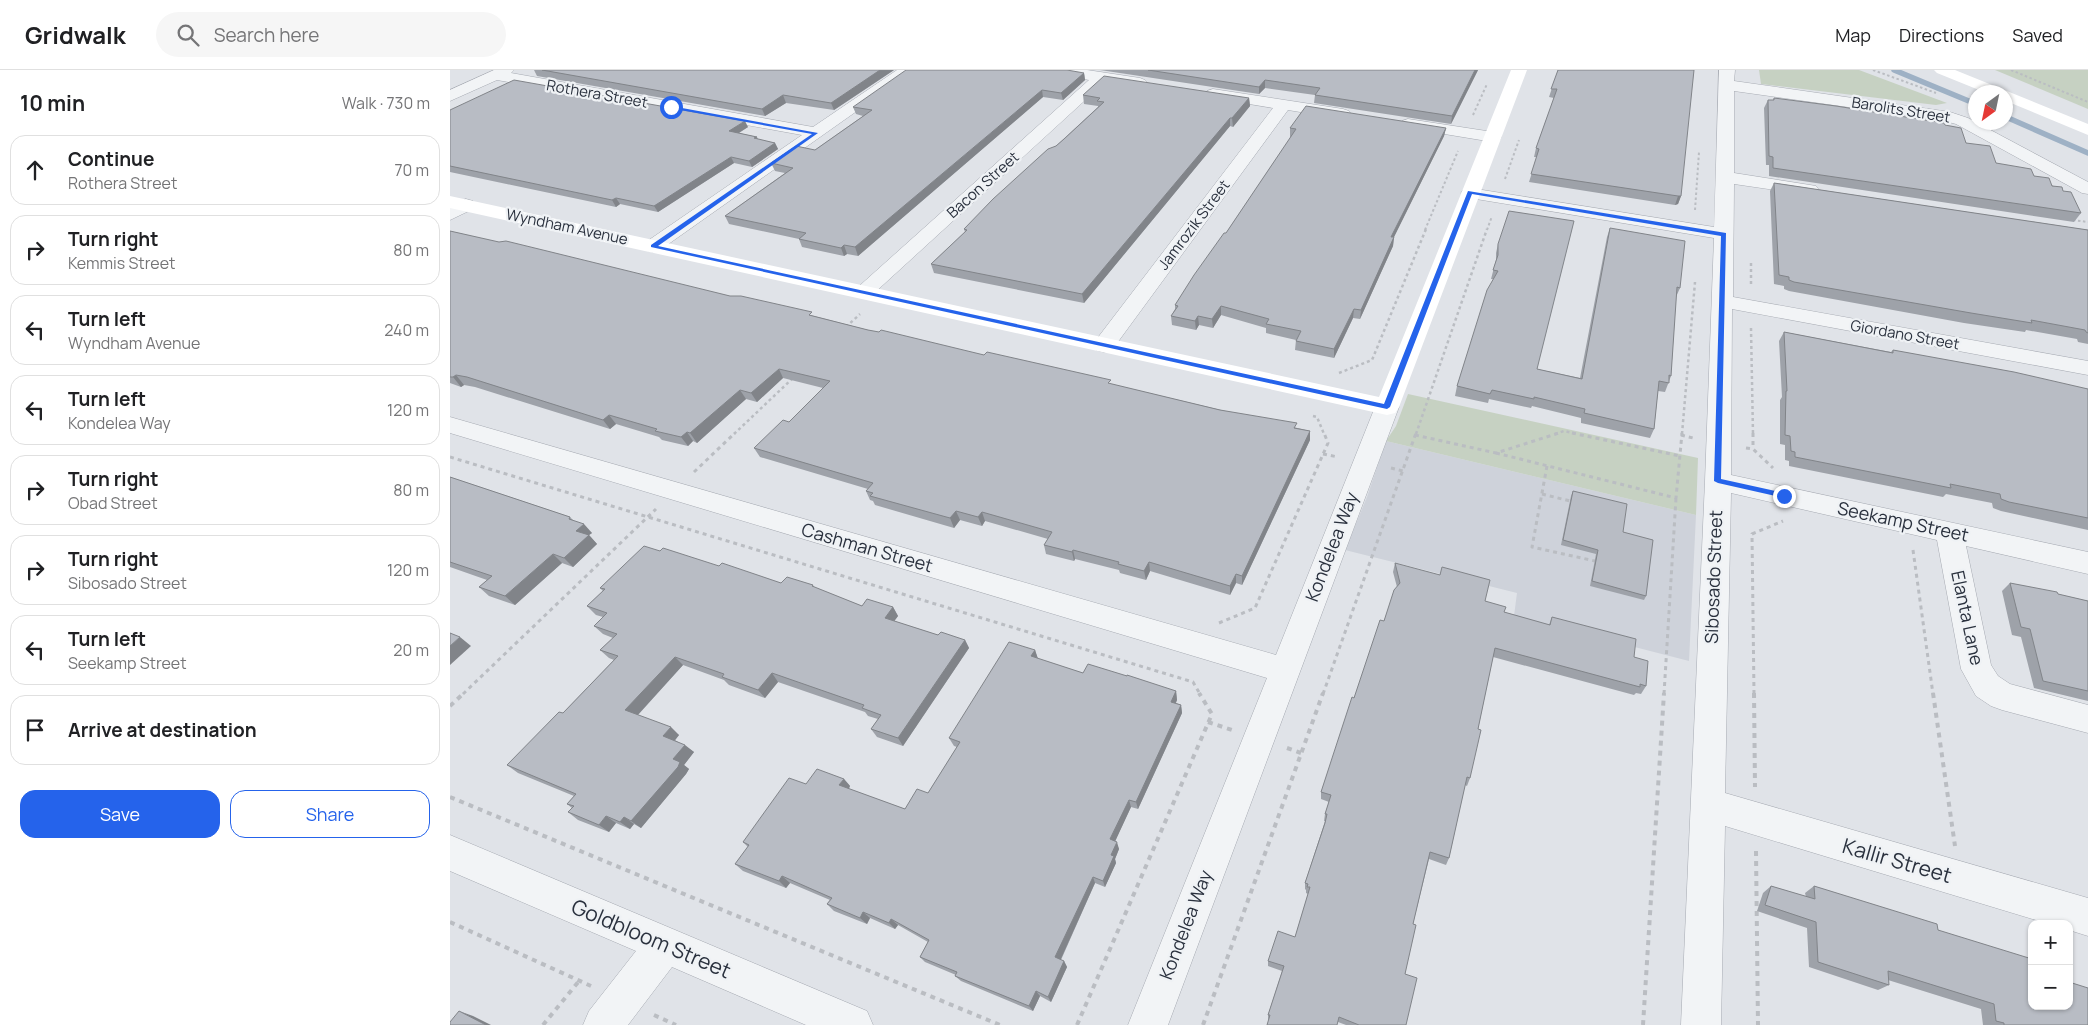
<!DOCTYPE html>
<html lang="en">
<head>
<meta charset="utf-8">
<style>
	body { margin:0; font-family:Manrope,sans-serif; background:#f6f6f6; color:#202124 }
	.controls { position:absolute; right:15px; bottom:15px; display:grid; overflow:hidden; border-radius:10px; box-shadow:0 1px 4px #0004 }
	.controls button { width:45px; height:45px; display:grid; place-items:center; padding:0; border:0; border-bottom:1px solid #e0e0e0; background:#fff; color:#202124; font:25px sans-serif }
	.compass { position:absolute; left:1518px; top:15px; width:45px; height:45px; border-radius:50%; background:#fff; box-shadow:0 1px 4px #0004; rotate:213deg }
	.stop { position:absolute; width:15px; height:15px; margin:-11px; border:4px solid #2563eb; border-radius:50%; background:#fff }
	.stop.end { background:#2563eb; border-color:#fff; box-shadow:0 1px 5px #0008 }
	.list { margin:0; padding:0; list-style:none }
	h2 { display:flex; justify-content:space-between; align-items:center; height:65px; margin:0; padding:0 20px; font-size:21px }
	h2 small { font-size:16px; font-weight:400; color:#757577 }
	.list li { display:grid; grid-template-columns:32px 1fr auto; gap:15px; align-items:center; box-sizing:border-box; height:70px; margin:0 10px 10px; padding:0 10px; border:1px solid #e0e0e0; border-radius:15px }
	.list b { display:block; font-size:19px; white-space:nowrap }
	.list p { margin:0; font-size:16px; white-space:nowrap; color:#757577 }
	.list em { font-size:16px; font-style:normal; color:#757577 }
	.actions { display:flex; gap:10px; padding:15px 20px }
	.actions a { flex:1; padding:11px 0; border:1px solid #2563eb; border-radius:15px; text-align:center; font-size:18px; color:#2563eb }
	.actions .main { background:#2563eb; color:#fff }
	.icon { flex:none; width:28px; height:28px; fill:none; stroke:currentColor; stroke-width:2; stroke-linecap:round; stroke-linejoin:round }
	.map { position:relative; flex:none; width:1638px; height:955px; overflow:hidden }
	header { display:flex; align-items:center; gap:30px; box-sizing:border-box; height:70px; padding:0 25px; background:#fff; border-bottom:1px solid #e0e0e0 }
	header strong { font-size:24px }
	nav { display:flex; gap:28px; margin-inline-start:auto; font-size:18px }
	.search { width:350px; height:45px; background:#f6f6f6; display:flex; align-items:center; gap:12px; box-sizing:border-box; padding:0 18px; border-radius:28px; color:#757577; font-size:19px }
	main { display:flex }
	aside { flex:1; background:#fff }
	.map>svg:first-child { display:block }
</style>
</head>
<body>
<header>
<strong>Gridwalk</strong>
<div class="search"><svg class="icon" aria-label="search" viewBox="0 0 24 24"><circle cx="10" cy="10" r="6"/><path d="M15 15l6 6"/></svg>Search here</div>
<nav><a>Map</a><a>Directions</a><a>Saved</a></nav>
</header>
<main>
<aside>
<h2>10 min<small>Walk · 730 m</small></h2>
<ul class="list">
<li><svg class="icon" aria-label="ahead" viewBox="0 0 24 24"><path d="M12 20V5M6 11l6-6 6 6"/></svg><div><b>Continue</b><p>Rothera Street</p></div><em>70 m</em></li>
<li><svg class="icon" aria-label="right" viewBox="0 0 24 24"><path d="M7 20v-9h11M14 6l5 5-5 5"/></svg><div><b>Turn right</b><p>Kemmis Street</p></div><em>80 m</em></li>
<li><svg class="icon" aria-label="left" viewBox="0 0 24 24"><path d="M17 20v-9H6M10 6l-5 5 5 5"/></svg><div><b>Turn left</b><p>Wyndham Avenue</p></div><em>240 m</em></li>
<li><svg class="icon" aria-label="left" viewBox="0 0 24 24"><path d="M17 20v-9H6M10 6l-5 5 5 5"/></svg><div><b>Turn left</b><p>Kondelea Way</p></div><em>120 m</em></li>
<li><svg class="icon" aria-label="right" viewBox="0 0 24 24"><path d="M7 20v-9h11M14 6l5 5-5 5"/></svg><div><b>Turn right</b><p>Obad Street</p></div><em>80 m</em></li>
<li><svg class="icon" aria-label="right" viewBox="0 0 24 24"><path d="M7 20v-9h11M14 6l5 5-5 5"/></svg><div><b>Turn right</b><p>Sibosado Street</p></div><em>120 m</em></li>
<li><svg class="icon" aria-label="left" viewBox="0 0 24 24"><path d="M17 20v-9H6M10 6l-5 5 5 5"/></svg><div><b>Turn left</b><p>Seekamp Street</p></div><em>20 m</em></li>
<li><svg class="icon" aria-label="arrive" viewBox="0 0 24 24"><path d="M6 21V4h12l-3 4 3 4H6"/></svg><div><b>Arrive at destination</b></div></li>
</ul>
<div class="actions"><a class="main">Save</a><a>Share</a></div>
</aside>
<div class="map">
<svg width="1638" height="955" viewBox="0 0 1638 955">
	<rect width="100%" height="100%" fill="#e0e3e8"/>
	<polygon fill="#ced2da" points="936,371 1246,445 1239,591 1064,546 1067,523 895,480 917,427"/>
	<g fill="#c6d1c2">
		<polygon points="1309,0 1409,0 1497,33 1486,35 1311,14"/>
		<polygon points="1545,0 1638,0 1638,39"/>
		<polygon points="958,324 1248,388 1246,445 936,371 946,356"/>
	</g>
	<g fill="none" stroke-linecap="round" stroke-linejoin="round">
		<g stroke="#9eb1c5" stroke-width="5.5">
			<polyline points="1444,0 1526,34"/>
			<polyline points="1556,47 1638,83"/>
		</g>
		<g stroke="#a6aab2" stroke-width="1">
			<g id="street">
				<polygon points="44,0 64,0 61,3 363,57 447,0 465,0 210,180 203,182 196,180 193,176 196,172 352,65 47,10 0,31 0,20"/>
				<polygon points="600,0 637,0 690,8 695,10 698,13 695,16 690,18 655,12 421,226 414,228 407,226 404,222 407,218 639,10 603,3"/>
				<polygon points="1269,0 1285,0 1284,11 1500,42 1518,48 1638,112 1638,124 1632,123 1506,54 1491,50 1284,21 1284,103 1360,115 1366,116 1369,120 1366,124 1360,125 1284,114 1283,227 1638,291 1638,305 1282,239 1281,405 1638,482 1638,504 1516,476 1541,595 1548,606 1560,614 1638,635 1638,663 1552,640 1541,636 1526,626 1511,599 1487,470 1281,423 1275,723 1638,828 1638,866 1619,860 1619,854 1599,854 1275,756 1271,955 1231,955 1255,411 1264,168 1020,128 1014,127 1011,123 1014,119 1020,118 1264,157"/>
				<polygon points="763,19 893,39 899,41 901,44 899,47 893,49 838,40 662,280 654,282 646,280 643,275 646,270 823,38 757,27 755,24 757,21"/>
				<polygon points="958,49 1043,62 1049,63 1051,67 1049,71 1043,72 952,57 950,54 952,51"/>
				<polygon points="16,129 23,131 25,135 23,139 0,150 0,136"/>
				<polygon points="937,329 945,331 949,337 718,955 678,955 817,608 0,363 0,347 826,585 925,337 929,331"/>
				<polygon points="0,765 417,941 423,955 356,955 222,897 178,955 133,955 139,941 186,881 0,801"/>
			</g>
		</g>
		<g stroke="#babdc2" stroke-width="2" stroke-dasharray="2.5 2.5" stroke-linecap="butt">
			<polyline points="1423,0 1486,23"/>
			<polyline points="1561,0 1638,32"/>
			<polyline points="1023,45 1037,14"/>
			<polyline points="1055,109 1069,70"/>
			<polyline points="1245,140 1249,82"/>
			<polyline points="1623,150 1638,152"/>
			<polyline points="975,160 1008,81"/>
			<polyline points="1037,160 1042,146"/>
		</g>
		<g stroke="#babdc2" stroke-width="2.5" stroke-dasharray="3 3" stroke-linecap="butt">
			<polyline points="1301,193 1301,217"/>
			<polyline points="396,257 410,244"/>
			<polyline points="1301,258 1303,364"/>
			<polyline points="889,303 922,290 976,159"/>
			<polyline points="863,346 867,347 874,364"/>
			<polyline points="284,364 343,308"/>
			<polyline points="966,364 1037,159"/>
			<polyline points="1105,364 1114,361 1128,364"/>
			<polyline points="1232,364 1245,212"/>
		</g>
		<g stroke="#babdc2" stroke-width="3" stroke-dasharray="4 4" stroke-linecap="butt">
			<polyline points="1122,363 1230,386"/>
			<polyline points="1303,363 1303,379"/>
			<polyline points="965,365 1046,383 1109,363"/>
			<polyline points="1231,365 1243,368"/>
			<polyline points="1296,378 1303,379 1323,398"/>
			<polyline points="1046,383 1226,428 1232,363"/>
			<polyline points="873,384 888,387"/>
			<polyline points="0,387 743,612 750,624"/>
			<polyline points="1097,396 1082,477 1145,491"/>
			<polyline points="941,398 953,401"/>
			<polyline points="244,402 285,363"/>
			<polyline points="1092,424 1120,431"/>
			<polyline points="1463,480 1483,624"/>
			<polyline points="769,553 805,538 878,373 874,363"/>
			<polyline points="13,624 206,439"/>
			<polyline points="873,624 966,363"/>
			<polyline points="1214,624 1226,428"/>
			<polyline points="1304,624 1302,464 1333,451"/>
		</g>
		<g stroke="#babdc2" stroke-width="4" stroke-dasharray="5 5" stroke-linecap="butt">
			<polyline points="1304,623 1305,717"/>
			<polyline points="1483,623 1505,776"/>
			<polyline points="0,636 14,623"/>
			<polyline points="758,652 782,660"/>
			<polyline points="837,678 851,683"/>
			<polyline points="0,727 550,955"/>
			<polyline points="1306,781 1308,955"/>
			<polyline points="0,852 141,916"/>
			<polyline points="204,945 226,955"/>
			<polyline points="93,955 129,911"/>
			<polyline points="627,955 762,644 749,623"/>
			<polyline points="753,955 873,623"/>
			<polyline points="1193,955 1214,623"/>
		</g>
		<use href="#street" fill="#f2f4f6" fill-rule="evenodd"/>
		<g fill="#fff" fill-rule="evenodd">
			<polygon points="1061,0 1077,0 949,337 945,343 937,345 0,138 0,126 929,327"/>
			<polygon points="1484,0 1505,0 1638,54 1638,65 1556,31 1556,22 1534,22 1487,3"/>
		</g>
	</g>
	<g fill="#9ea2a9">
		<polygon points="84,0 444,0 384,40 336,33 315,46 87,6"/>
		<polygon points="650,0 1028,0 1001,54 864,33 865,25 815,18 809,24"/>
		<polygon points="1108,0 1231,126 1228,134 1225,135 1079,112 1087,87 1084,87 1086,78 1104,28 1099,27"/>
		<polygon points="634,3 635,10 613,30 593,27 408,186 397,184 394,186 352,177 349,169 279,154 275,146 335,103 325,101 321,93 365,80 413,46 406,44 403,37"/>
		<polygon points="633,25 799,28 800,36 783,57 780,56 634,233 484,203 481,194 515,162 514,159 606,76 648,37 648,36 634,34"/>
		<polygon points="1324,28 1495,55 1516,73 1546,93 1584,106 1613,121 1631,143 1624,152 1319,106 1319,95 1316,95 1314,38 1318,30 1323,30"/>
		<polygon points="0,40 298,57 289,63 307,67 308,69 325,73 328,79 302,97 284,93 208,142 170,134 166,137 0,102"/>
		<polygon points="840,58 996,58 994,66 944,167 943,176 910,249 903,248 884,288 845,280 846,270 816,263 816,258 771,245 763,258 749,255 746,260 722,255 721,246 725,239 725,235 776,163 841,67 840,67"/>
		<polygon points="1324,113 1638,160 1638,274 1628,272 1627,269 1576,260 1575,262 1514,253 1339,221 1334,219 1334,216 1324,214 1320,121"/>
		<polygon points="1160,158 1230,218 1226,227 1221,306 1215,322 1208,321 1204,359 1200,368 1131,353 1131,348 1082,336 1081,338 1039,329 1038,333 1005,326 1007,316 1043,209 1041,209 1046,190 1046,183 1048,174 1087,299 1130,308 1157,167"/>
		<polygon points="0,161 364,246 418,260 661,314 860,361 860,370 792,515 786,513 780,525 700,501 696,510 670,503 669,500 625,489 624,491 596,484 594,475 598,469 535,451 532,456 510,450 504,458 425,435 423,431 420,430 416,421 418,419 310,387 304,378 339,352 373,318 333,308 307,332 296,329 247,373 243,371 238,376 212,370 209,367 166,354 160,359 25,317 14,315 11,317 0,313"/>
		<polygon points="1334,262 1441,282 1443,280 1638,319 1638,460 1551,441 1543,438 1542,433 1496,424 1493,427 1339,396 1339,391 1335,390 1335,375 1330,374 1330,330 1332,327 1329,271"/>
		<polygon points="0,407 120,447 123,450 142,463 139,465 147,474 123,497 112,493 65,535 39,526 29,517 37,510 0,497"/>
		<polygon points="1123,421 1196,526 1194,530 1140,516 1146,484 1111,475 1121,426"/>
		<polygon points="210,481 331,513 363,515 365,518 412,536 443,537 448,546 444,551 488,565 515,570 519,578 453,676 427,667 421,659 428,649 418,646 415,642 328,612 315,628 279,615 274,610 233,595 188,645 229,665 225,670 244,682 234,695 239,699 236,704 191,758 184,754 180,759 166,753 159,762 128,750 118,742 122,738 117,734 124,726 68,703 57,695 113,643 164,590 159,588 150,580 163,568 153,564 144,556 153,547 146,545 137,536 153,521 150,518"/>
		<polygon points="945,493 1035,531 1054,542 1099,555 1102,547 1184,587 1196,616 1191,624 1186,623 1184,625 1043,587 1028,659 1020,708 1017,716 1015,715 999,788 996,795 979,789 963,854 955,904 956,955 896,955 888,952 818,950 818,945 832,901 818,896 818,891 845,867 858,824 856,823 856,820 855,819 855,813 875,751 874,751 875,744 879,732 871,729 871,722 904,628 947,517 943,502"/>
		<polygon points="1560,513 1638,531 1638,631 1584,618 1571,567 1562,565 1552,521"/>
		<polygon points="585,580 588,589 633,603 726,621 727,630 726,633 731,635 732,643 688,739 681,737 665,771 669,779 665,789 666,793 655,817 645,813 611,890 614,891 617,897 601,932 590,926 583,941 511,911 505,906 506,905 475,892 470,887 478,872 448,855 445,859 420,848 417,854 384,841 377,834 380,830 340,813 336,818 293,801 285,794 298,777 293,772 356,714 394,709 400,716 399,719 455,739 478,723 507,677 504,676 499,668"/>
		<polygon points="1321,816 1356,827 1355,823 1364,816 1488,860 1582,936 1638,955 1533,955 1531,939 1438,910 1439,915 1428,920 1359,897 1357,858 1307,841 1313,823"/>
	</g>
	<g fill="#818489">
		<polygon points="430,0 444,0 384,40 381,33"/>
		<polygon points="1025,0 1028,0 1001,54 1002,46"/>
		<polygon points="634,3 635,10 613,30 611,23"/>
		<polygon points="815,10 815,18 809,24 809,17"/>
		<polygon points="592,20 593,27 408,186 405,177"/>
		<polygon points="333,25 336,33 315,46 312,39"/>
		<polygon points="799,28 800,36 783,57 782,48"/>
		<polygon points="780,48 780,56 634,233 632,224"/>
		<polygon points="295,51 298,57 282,67 279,61"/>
		<polygon points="996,58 994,66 944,167 943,176 910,249 911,240 941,167"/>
		<polygon points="325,73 328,79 302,97 299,91"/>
		<polygon points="281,87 284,93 208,142 204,136"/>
		<polygon points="1228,126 1231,126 1228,134 1225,135"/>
		<polygon points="166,128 170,134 166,137 162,130"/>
		<polygon points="394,175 397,184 394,186 391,178"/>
		<polygon points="771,236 771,245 763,258 762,249"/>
		<polygon points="904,239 903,248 884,288 884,279"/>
		<polygon points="748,246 749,255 746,260 745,251"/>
		<polygon points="329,299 333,308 307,332 301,323"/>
		<polygon points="6,305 14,315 11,317 3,307"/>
		<polygon points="290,320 296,329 247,373 240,363"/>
		<polygon points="159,345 166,354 160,359 153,350"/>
		<polygon points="860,361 860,370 792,515 792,506"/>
		<polygon points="237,362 243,371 238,376 231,367"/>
		<polygon points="506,441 510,450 504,458 500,448"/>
		<polygon points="532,442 535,451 532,456 528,447"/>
		<polygon points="134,454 142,463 139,465 147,474 123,497 114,488 126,461"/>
		<polygon points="623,480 625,489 624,491 622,482"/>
		<polygon points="103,484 112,493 65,535 55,526"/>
		<polygon points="699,492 700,501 696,510 694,501"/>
		<polygon points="786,504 786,513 780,525 780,516"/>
		<polygon points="443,537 448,546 440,557 435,548"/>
		<polygon points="10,567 21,576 0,595 0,576"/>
		<polygon points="515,570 519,578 453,676 448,668"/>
		<polygon points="585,580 588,589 581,586"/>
		<polygon points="225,587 233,595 184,649 175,640"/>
		<polygon points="322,603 328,612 315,628 308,620"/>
		<polygon points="726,621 727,630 722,640 721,632"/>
		<polygon points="731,635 732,643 688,739 686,732"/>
		<polygon points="221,657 229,665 222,674 213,666"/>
		<polygon points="235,675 244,682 234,695 239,699 236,704 191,758 181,751 223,689"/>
		<polygon points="394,709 400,716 396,723 389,715"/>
		<polygon points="679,730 681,737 663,776 660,769"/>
		<polygon points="156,746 166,753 159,762 149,755"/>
		<polygon points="174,747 184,754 180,759 170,752"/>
		<polygon points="667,772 669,779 665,789 666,793 655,817 653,811 661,785"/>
		<polygon points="332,806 340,813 336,818 329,811"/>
		<polygon points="643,807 645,813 609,893 605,887"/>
		<polygon points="413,842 420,848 417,854 410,848"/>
		<polygon points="441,849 448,855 445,859 439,853"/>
		<polygon points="614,891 617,897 601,932 598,927"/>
		<polygon points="586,921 590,926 583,941 579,936"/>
		<polygon points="9,941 23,946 41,955 36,955"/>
	</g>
	<g fill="#b8bcc4" stroke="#818489">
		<polygon points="92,0 430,0 381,33 333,25 312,39"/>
		<polygon points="456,0 617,0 634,3 611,23 592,20 405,177 394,175 391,178 349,169 356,163 275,146 343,98 321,93 346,76 365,80 422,40 403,37"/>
		<polygon points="698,0 1025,0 1002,46 865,25 870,18 815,10 809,17"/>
		<polygon points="1108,0 1244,0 1231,126 1228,126 1081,104 1089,79 1086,78 1107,19 1101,19"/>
		<polygon points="654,6 799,28 782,48 780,48 632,224 481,194 517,160 514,159 543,129 598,79 606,76 614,69 654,32 647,31 650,28 633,25"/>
		<polygon points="64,10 295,51 279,61 307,67 304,68 325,73 299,91 281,87 204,136 166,128 162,130 0,96 0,40"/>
		<polygon points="1324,28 1386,36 1494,53 1495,55 1511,58 1516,73 1540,76 1546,93 1581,99 1584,106 1599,108 1602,116 1612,117 1613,121 1621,122 1631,143 1323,98 1323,87 1319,86 1318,30 1324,30"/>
		<polygon points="856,36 996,58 941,167 944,167 911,240 904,239 884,279 846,271 851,261 816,254 819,249 771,236 762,249 748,246 745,251 721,246 728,236 725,235 744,205 774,163 776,163 846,59 840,58"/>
		<polygon points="1324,113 1638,160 1638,263 1636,262 1635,260 1581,250 1582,253 1521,243 1344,212 1339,210 1339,207 1329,205"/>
		<polygon points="1059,141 1124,151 1087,299 1132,309 1160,158 1235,171 1230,218 1227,217 1221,306 1219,305 1219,313 1209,311 1204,359 1134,343 1135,339 1084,327 1084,329 1042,320 1040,324 1007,316 1037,220 1048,201 1043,200 1048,185 1048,174"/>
		<polygon points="0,161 49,172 56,171 101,182 280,226 291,226 362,242 359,245 418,260 429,262 431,260 534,285 537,282 661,310 658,313 770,340 847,353 844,358 860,361 792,506 786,504 780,516 699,492 694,501 668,494 669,492 623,480 622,482 594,475 602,462 532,442 528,447 506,441 500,448 420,426 423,423 416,421 423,413 304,378 333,350 339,352 380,311 329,299 301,323 290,320 240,363 237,362 231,367 205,361 207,359 159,345 153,350 17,307 6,305 3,307 0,307"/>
		<polygon points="1334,262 1443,283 1443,280 1564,302 1638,319 1638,448 1559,432 1551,429 1550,424 1500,414 1501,418 1345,387 1345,382 1341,381 1340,366 1335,365 1336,321 1337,321"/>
		<polygon points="0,407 120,447 119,449 134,454 126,461 139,465 114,488 103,484 55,526 29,517 42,506 0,492"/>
		<polygon points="1123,421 1177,434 1173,462 1203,470 1196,526 1142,511 1148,480 1113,470"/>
		<polygon points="194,476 210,481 213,478 269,496 272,493 331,513 337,507 363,515 362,516 412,536 417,529 443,537 435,548 488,565 491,562 515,570 448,668 421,659 431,645 412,638 414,635 322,603 308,620 272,607 274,604 225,587 175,640 221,657 213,666 235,675 223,689 230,692 228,697 181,751 174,747 170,752 156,746 149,755 118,742 124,736 117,734 126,724 57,695 109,642 113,643 168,586 150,580 167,564 144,556 157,543 137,536 155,519 150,518"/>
		<polygon points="945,493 990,505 992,497 1040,510 1035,531 1056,537 1054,542 1100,555 1102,547 1186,569 1184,587 1198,591 1196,616 1190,614 1190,617 1045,578 1028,659 1031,660 1020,708 1017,707 999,788 980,782 963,854 966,855 955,904 967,908 956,955 909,955 889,947 887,955 817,955 820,945 818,945 834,896 818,891 828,861 845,867 860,817 857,817 858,814 855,813 875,753 877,744 875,744 881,725 871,722 902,627 904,628 930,550 934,551 944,520 950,513"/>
		<polygon points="1560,513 1607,522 1608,524 1638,531 1638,621 1593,611 1580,559 1571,557"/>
		<polygon points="0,563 10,567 0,576"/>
		<polygon points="559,572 585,580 581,586 633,603 638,594 677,606 677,605 726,621 721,632 731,635 686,732 679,730 660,769 667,772 661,785 664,786 653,811 643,807 605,887 614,891 598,927 586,921 579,936 505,906 507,902 470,887 479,870 441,849 439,853 413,842 410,848 377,834 382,828 332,806 329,811 285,794 299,775 293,772 339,708 356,714 367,699 394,709 389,715 455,739 467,719 478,723 510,672 499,668"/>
		<polygon points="1321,816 1365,829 1364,816 1487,854 1488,860 1582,889 1582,936 1619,936 1619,912 1638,918 1638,955 1554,955 1554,953 1546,951 1544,934 1438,901 1439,915 1368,892 1366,852 1315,835"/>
		<polygon points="9,941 36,955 0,955 0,952"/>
	</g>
	<polygon fill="#2563eb" points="221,36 368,63 208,176 934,334 1018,121 1276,163 1271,409 1334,423 1338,426 1334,428 1268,413 1264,411 1271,166 1022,124 940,337 937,339 201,177 201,175 362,64 219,38"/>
	<g text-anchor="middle" stroke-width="4.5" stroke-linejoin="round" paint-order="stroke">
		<g font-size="15" fill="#2a313e" stroke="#eff2f5">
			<text transform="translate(147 24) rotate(10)" y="5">Rothera Street</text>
			<text transform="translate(1451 40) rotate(9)" y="5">Barolits Street</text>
			<text transform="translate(533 115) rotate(-42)" y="5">Bacon Street</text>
			<text transform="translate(744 155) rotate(-53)" y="5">Jamrozik Street</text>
			<text transform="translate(117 157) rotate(12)" y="5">Wyndham Avenue</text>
			<text transform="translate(1455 265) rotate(10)" y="5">Giordano Street</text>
		</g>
		<g font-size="18" fill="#2a313e" stroke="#eff2f5">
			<text transform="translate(1453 452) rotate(12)" y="6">Seekamp Street</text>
			<text transform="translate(882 477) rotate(-69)" y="6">Kondelea Way</text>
			<text transform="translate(417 478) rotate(16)" y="6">Cashman Street</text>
			<text transform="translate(1264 507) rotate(-88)" y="6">Sibosado Street</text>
			<text transform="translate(1517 548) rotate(78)" y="6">Elanta Lane</text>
			<text transform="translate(736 855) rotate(-69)" y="6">Kondelea Way</text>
		</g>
		<g font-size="21" fill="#2a313e" stroke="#eff2f5">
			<text transform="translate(1447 791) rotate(16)" y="7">Kallir Street</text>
			<text transform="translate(201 869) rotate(23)" y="7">Goldbloom Street</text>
		</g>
	</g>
</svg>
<div class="controls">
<button>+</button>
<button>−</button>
</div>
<svg class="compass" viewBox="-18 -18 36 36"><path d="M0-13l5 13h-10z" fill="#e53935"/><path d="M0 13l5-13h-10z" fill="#757577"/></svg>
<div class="stop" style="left:221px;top:37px"></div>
<div class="stop end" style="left:1334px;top:426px"></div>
</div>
</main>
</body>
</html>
